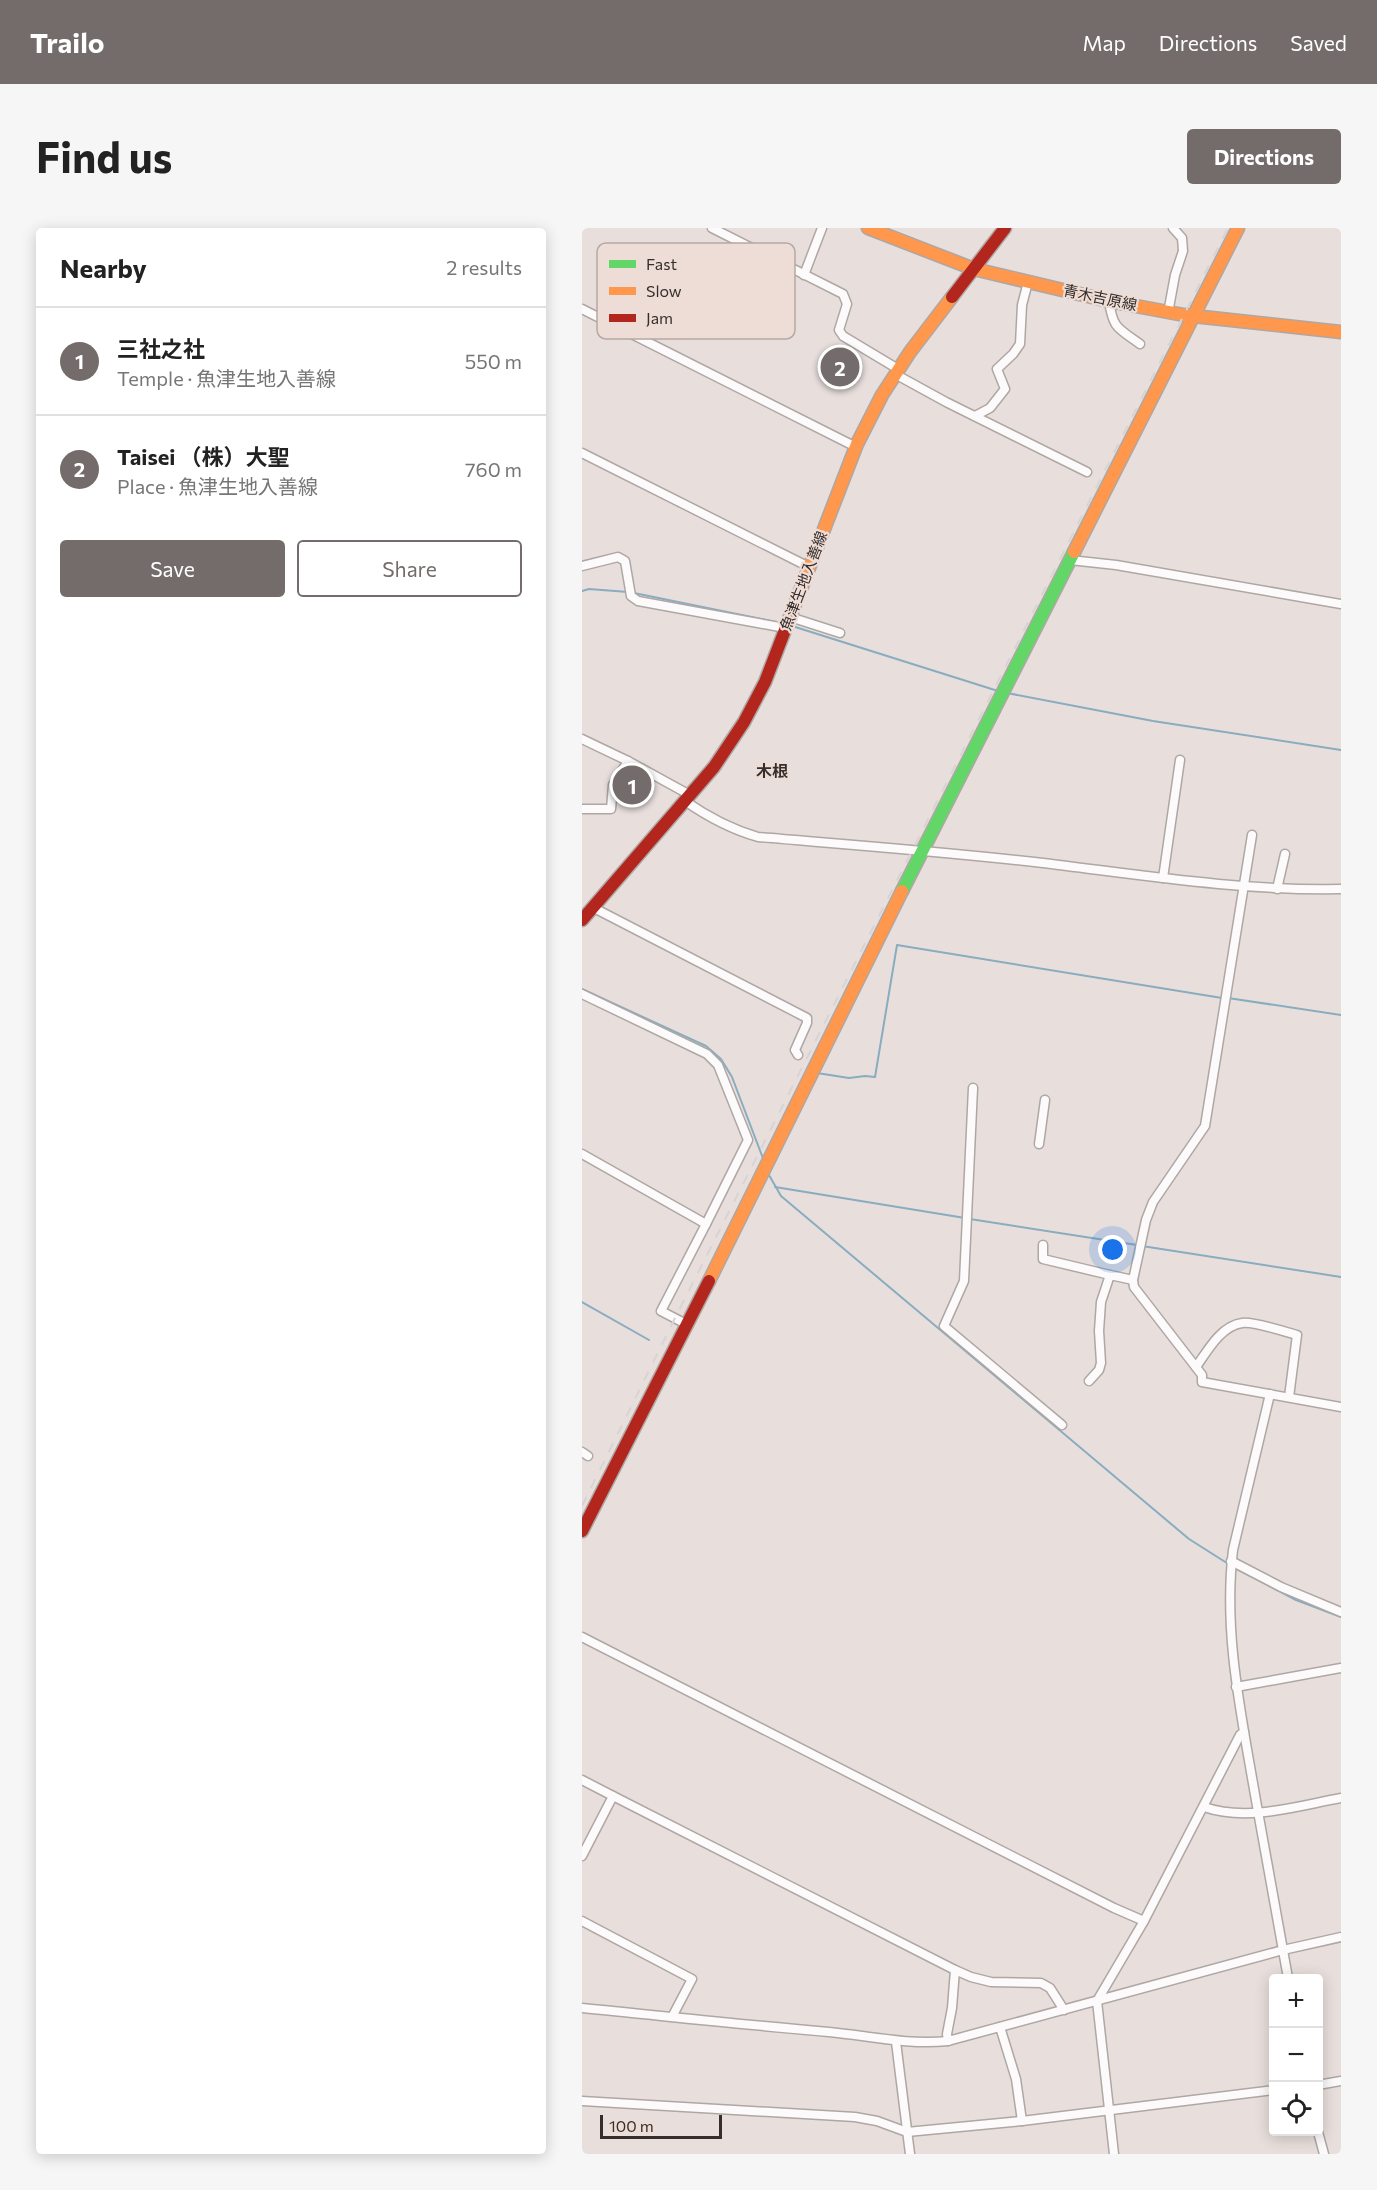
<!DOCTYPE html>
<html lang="en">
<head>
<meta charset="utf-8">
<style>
	body { margin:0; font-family:Commissioner,"Noto Sans JP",sans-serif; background:#f6f6f6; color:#222 }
	.controls { position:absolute; right:18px; bottom:18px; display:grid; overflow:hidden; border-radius:6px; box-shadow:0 3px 15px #0003 }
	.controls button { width:54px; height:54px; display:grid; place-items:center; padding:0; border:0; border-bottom:2px solid #e0e0e0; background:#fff; color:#222; font:30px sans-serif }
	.scale { position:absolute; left:18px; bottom:15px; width:122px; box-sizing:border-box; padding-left:6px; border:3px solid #352e2c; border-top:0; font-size:16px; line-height:21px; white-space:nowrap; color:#352e2c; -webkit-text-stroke:4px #eeddd6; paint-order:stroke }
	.you { position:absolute; left:531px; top:1022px; width:21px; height:21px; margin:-15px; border:4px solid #fff; border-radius:50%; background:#1a73e8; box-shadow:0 0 0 9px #1a73e833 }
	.badge { display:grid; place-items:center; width:39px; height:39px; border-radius:50%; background:#746c6a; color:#fff; font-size:20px; font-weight:700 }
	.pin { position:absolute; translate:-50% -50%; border:3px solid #fff; box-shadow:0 2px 6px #0006 }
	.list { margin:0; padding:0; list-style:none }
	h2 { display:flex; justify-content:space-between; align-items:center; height:78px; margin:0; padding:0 24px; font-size:26px }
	h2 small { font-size:20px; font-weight:400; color:#767676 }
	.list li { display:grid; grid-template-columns:39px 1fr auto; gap:18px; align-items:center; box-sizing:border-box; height:108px; padding:0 24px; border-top:2px solid #e0e0e0 }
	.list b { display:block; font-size:22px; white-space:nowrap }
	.list p { margin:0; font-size:20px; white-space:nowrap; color:#767676 }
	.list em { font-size:20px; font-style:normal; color:#767676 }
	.actions { display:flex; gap:12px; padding:18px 24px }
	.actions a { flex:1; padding:14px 0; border:2px solid #746c6a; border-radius:6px; text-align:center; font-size:21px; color:#746c6a }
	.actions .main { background:#746c6a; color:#fff }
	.icon { flex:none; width:33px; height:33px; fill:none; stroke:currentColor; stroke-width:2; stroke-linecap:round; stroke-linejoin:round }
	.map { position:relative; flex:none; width:759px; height:1926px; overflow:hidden; border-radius:6px }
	header { display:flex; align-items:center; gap:36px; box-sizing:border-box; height:84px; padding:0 30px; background:#746c6a; color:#fff }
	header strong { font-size:28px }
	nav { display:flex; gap:33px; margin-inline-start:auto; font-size:21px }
	.intro { display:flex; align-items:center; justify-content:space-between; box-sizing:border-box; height:144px; padding:0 36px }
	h1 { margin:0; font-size:42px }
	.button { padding:15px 27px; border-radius:6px; background:#746c6a; color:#fff; font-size:21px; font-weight:700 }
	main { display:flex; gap:36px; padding:0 36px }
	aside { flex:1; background:#fff; border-radius:6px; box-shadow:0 3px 15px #0003 }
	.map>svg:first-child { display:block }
</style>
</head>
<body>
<header>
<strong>Trailo</strong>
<nav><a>Map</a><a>Directions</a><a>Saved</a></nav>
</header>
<div class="intro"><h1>Find us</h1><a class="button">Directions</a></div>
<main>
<aside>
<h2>Nearby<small>2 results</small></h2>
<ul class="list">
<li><span class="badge">1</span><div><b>三社之社</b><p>Temple · 魚津生地入善線</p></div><em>550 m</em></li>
<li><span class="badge">2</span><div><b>Taisei （株）大聖</b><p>Place · 魚津生地入善線</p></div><em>760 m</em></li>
</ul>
<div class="actions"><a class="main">Save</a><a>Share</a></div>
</aside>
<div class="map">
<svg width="759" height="1926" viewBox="0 0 759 1926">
	<rect width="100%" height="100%" fill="#e8dfdc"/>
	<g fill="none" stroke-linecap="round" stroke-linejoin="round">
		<g stroke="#89acc0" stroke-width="2">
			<polyline points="0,363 7,361 46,364"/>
			<polyline points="52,365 199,395"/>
			<polyline points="210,398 416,463"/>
			<polyline points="425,465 571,493 759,522"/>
			<polyline points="0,761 124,818 139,831 150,849 182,933"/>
			<polyline points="646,770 759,787"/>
			<polyline points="235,845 267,850 283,848 293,849 315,717 640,770"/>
			<polyline points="187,947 199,968 607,1311 648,1337"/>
			<polyline points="193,959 383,990"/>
			<polyline points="388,991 555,1017"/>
			<polyline points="560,1018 759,1049"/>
			<polyline points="0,1074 67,1112"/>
			<polyline points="653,1340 714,1372 759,1389"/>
		</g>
		<g stroke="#aea7a4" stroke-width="11">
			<g id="street">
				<polyline points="130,0 261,66 265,76 257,102 261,108 316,141"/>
				<polyline points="222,47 240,0"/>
				<path d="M 527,73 C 531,101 536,100 558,116"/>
				<polyline points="0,81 274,219"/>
				<polyline points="586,85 593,47 601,23 600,10 591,0"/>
				<polyline points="313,146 364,174 505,244"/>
				<polyline points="393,188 408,180 423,161 415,141 431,126 438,116 440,77 446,54"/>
				<polyline points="0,225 227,339"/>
				<polyline points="488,332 534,337 759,376"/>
				<polyline points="0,338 36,329 43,333 49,368 56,373 203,400"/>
				<polyline points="208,389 258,405"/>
				<polyline points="0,511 46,533 108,567"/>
				<path d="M 103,573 C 126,589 148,601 176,609 C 271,617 366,624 461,635 C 560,647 659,663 759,661"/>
				<polyline points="0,581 29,581 31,557 46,533"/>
				<polyline points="670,607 623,898 571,974 564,992 551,1052 552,1059 620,1147 620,1154 759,1179"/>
				<polyline points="581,650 598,532"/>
				<polyline points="695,661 703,626"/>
				<polyline points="10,679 225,790 225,795 213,822 216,827"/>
				<polyline points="0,766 125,826 136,837 166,912 124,996 0,926"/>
				<polyline points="391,860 382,1053 362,1098 480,1197"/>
				<polyline points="457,916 463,872"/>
				<polyline points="461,1017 461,1031 528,1047"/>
				<polyline points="104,1096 79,1083 124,996"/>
				<path d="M 614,1139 C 626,1122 639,1098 660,1095 C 671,1093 704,1104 715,1107 L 707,1169"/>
				<polyline points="507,1153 517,1142 519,1135 517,1103 519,1074 528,1047 551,1052"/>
				<path d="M 688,1166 L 651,1322 C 642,1397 656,1470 669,1544 C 681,1613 694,1682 706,1750"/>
				<polyline points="0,1224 6,1228"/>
				<polyline points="649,1333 699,1359 759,1384"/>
				<polyline points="0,1409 532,1680 562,1693"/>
				<polyline points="654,1459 759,1440"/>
				<polyline points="0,1552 31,1568 0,1628"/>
				<polyline points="31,1568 373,1742 370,1780 365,1806 366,1813"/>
				<path d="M 622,1579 C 666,1594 715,1578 759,1570"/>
				<polyline points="0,1693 110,1751 90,1789"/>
				<polyline points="373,1742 389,1749 409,1754 459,1755 468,1760 482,1782"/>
				<path d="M 0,1780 C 82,1788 165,1797 247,1804 C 288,1808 326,1817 366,1813 L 701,1722 L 759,1709"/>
				<polyline points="418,1799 434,1851 440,1893"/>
				<polyline points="314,1814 328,1926"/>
				<polyline points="736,1857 759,1853"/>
				<polyline points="0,1873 273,1889 295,1893 325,1904 440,1893 692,1862"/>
				<polyline points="736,1904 742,1926"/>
				<polyline points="532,1926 515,1773 562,1693 658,1507 662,1504"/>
			</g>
		</g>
		<g stroke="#aea7a4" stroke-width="15">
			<polyline id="fast" points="320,663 492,324"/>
		</g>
		<g stroke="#aea7a4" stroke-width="15">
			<g id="slow">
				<polyline points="286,0 392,41 527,73 602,87 759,104"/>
				<polyline points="492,324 656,0"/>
				<polyline points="208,389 275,216 300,167 328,124 370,69"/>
				<polyline points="127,1053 320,663"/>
			</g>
		</g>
		<g stroke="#aea7a4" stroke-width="15">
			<g id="jam">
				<polyline points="370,69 423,0"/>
				<polyline points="0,692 132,539 162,494 183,454 208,389"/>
				<polyline points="0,1303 127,1053"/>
			</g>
		</g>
		<use href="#street" stroke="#fcfafa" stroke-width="8"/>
		<use href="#fast" stroke="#63d668" stroke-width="12"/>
		<use href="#slow" stroke="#ff974d" stroke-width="12"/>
		<use href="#jam" stroke="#b3261e" stroke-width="12"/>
		<polyline stroke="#d7d4d4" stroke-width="2" stroke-dasharray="10 10" stroke-linecap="butt" points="0,1278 93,1090 646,0"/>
	</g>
	<g text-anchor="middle" stroke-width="4.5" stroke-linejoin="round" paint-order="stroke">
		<g font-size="15" fill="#352e2c" stroke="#eeddd6">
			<text transform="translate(518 70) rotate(12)" y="5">青木吉原線</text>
			<text transform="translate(222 353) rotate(-69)" y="5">魚津生地入善線</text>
		</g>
		<g font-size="16" font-weight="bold" fill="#352e2c" stroke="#eeddd6">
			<text x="190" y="549">木根</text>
		</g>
	</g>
	<rect x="15" y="15" width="198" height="96" rx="9" fill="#eeddd6" stroke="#b6a8a3" stroke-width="1.5"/>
	<rect x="27" y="32" width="27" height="8" fill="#63d668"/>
	<rect x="27" y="59" width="27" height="8" fill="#ff974d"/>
	<rect x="27" y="86" width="27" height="8" fill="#b3261e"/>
	<g font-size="16" fill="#352e2c">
		<text x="64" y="42">Fast</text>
		<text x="64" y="69">Slow</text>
		<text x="64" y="96">Jam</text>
	</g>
</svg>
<div class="controls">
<button>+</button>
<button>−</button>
<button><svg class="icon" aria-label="locate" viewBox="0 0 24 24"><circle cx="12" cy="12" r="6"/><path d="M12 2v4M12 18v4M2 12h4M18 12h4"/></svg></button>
</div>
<div class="scale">100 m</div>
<div class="you"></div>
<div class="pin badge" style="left:50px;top:557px">1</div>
<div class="pin badge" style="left:258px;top:139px">2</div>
</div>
</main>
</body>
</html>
